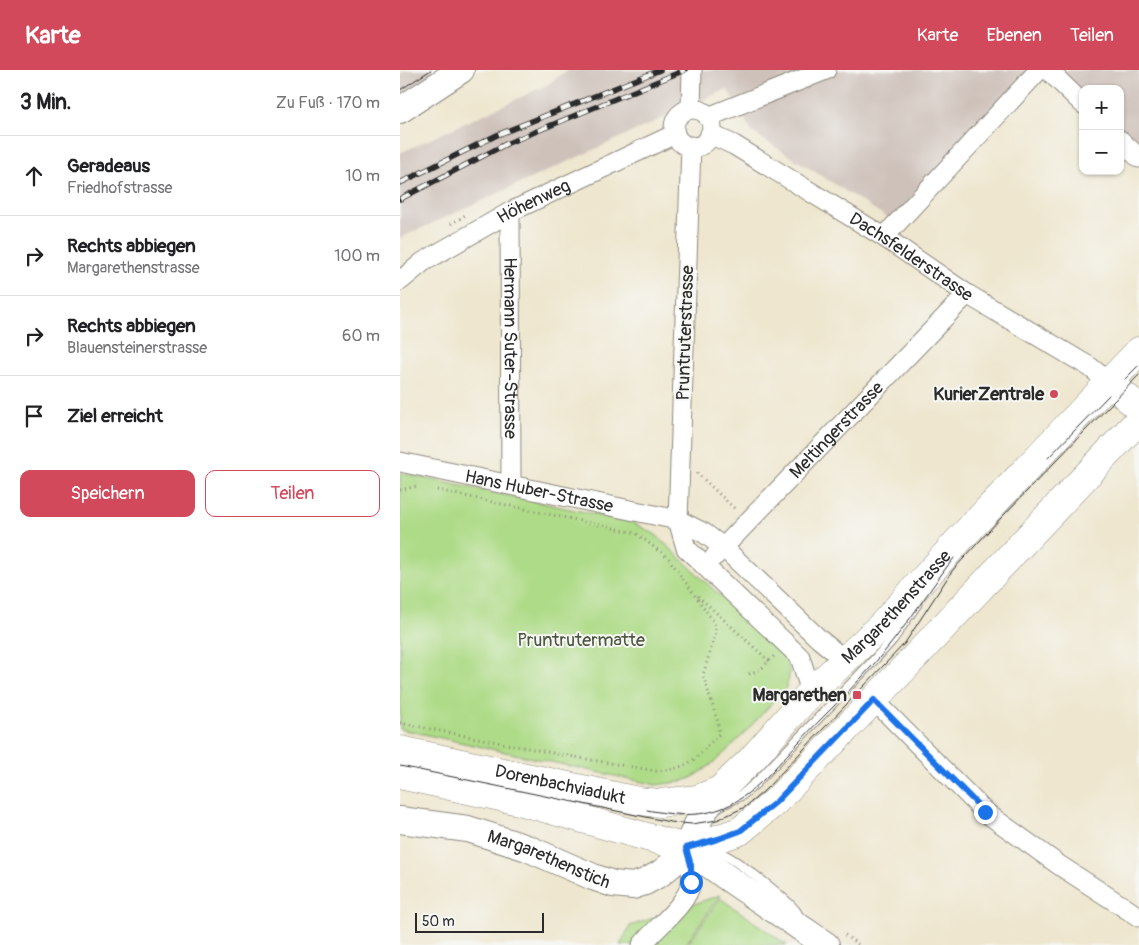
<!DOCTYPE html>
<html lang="de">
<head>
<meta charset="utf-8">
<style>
	body { margin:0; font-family:Pangolin,sans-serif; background:#f2f2f2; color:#202124 }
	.controls { position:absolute; right:15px; top:15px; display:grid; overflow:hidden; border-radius:10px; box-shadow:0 1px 4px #0004 }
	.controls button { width:45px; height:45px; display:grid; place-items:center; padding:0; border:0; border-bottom:1px solid #e0e0e0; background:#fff; color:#202124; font:25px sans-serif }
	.scale { position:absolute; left:15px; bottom:12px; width:129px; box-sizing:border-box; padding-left:5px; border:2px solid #2b2b2b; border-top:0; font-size:14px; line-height:18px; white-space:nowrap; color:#2b2b2b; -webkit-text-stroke:4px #f6f6f2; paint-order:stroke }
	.stop { position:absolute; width:15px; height:15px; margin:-11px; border:4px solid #1a73e8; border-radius:50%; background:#fff }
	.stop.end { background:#1a73e8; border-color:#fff; box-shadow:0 1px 5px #0008 }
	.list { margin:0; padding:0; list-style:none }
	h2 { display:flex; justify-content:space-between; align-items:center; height:65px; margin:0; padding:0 20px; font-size:21px }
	h2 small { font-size:16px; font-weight:400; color:#757577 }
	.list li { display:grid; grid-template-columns:32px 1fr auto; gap:15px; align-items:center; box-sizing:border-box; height:80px; padding:0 20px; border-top:1px solid #e0e0e0 }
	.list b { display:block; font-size:19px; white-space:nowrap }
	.list p { margin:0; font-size:16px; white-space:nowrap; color:#757577 }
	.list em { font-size:16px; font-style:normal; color:#757577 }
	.actions { display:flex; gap:10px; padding:15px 20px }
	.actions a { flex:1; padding:11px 0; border:1px solid #d1495b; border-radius:10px; text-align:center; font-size:18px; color:#d1495b }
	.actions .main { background:#d1495b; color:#fff }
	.icon { flex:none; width:28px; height:28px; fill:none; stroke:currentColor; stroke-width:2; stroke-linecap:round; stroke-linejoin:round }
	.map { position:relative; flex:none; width:739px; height:875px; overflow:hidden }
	header { display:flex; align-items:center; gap:30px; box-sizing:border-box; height:70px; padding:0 25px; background:#d1495b; color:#fff }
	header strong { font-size:24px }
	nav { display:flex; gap:28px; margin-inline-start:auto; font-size:18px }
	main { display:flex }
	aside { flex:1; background:#fff }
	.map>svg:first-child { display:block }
</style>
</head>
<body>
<header>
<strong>Karte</strong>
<nav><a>Karte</a><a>Ebenen</a><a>Teilen</a></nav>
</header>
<main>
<aside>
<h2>3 Min.<small>Zu Fuß · 170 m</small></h2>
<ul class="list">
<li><svg class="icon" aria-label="ahead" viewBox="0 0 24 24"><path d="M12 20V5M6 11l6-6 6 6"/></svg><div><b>Geradeaus</b><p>Friedhofstrasse</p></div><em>10 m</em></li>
<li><svg class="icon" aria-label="right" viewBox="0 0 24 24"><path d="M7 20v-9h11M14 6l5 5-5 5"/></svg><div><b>Rechts abbiegen</b><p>Margarethenstrasse</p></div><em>100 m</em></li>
<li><svg class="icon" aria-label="right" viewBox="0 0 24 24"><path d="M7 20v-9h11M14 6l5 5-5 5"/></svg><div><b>Rechts abbiegen</b><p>Blauensteinerstrasse</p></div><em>60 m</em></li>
<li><svg class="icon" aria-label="arrive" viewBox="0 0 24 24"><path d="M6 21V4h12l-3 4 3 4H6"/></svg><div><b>Ziel erreicht</b></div></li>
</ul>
<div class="actions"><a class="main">Speichern</a><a>Teilen</a></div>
</aside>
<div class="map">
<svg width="739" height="875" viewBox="0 0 739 875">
	<rect width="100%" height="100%" fill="#f6f6f2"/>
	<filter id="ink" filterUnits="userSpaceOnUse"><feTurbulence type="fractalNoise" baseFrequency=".02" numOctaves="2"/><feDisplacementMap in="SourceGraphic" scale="10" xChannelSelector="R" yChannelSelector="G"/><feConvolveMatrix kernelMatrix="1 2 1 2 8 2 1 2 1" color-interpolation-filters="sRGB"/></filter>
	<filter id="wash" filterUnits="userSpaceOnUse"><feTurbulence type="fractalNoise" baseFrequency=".0096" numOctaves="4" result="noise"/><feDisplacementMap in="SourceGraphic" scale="20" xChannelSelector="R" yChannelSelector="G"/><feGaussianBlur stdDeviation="1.12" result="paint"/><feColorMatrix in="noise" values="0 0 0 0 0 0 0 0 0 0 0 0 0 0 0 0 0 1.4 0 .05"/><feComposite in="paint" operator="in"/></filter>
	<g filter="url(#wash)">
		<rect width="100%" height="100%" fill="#eee6ce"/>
		<g fill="#cec1ba">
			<polygon points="7,0 42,0 0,25 0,4"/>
			<polygon points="167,0 633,0 491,150 352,62 327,19 0,168 0,83 147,15"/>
			<polygon points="657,0 739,0 739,80 720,62 720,19 683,19 683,25"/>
		</g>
		<g fill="#aedb87" stroke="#6c8359">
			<path d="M 0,403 L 232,452 L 256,465 L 385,587 C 390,599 391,607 385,619 C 360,645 325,689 293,707 C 282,713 268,713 256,715 L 0,659 Z"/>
			<polygon points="320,825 285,875 220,875 230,856"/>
			<polygon points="320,828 387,875 287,875"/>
		</g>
	</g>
	<g filter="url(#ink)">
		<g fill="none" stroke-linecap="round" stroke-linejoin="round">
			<g stroke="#8c887c" stroke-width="11">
				<g id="service">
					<polyline points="317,737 342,725 356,713 476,588 493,569 517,534"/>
					<path d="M 309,781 C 312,782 317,782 320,783 C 333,787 390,831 397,843"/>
				</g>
			</g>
			<g stroke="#8c887c" stroke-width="21">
				<g id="minor">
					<polyline points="648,0 683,34"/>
					<polyline points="291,39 292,0"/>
					<circle cx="293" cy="58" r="19"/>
					<polyline points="308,47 426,0"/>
					<path id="s1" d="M 310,64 L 334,75 L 484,167 L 567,224 L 690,297 L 710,313"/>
					<polyline points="720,70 739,88"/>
					<polyline points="291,76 278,450 286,478 400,587 411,622"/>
					<path id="s2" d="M 110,142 L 111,415"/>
					<polyline points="484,167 639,0"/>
					<path id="s3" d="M 0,211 L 23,192 L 110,142 L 275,64"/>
					<path id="s4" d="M 0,392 L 278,450 L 304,463 L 323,477 L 419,569 L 446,591"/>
					<path id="s5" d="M 315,486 L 567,224"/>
					<polyline points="474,630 585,742 659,795 739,847"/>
					<path d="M 242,875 C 256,857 287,835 291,813 C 293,801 290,789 286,778"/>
				</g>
			</g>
			<g stroke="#8c887c" stroke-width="28">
				<g id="secondary">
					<polyline points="0,40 61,0"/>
					<path id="s6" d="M 0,750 L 68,759 L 127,778 L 193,807 L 213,814 L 233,816 L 245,812 L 261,803 L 272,794 L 286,778 L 302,744 L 320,720"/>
					<polyline points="286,778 329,809 426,875"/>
				</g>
			</g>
			<g stroke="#8c887c" stroke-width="29">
				<g id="primary">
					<polyline points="710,313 739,338"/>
					<path id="s7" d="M 0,680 L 238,731 L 260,733 L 298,729 L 320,720 L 352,689 L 411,622 L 483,554 L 558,471 L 739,281"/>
					<polyline points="0,705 119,731 286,778 317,769 340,761 375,732 495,608 739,350"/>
				</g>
			</g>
			<g stroke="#8c887c" stroke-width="3" stroke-dasharray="1 4" stroke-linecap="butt">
				<polyline points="51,154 67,144"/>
				<polyline points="297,403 336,440"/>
				<polyline points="0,420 18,416"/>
				<polyline points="298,526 369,591"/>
				<polyline points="349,604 361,599 374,586"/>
				<path d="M 0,653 L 163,685 L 256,701 C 292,699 296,687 319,664 L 318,653 L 303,605 L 316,562 L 314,552 L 269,489 L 236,463 L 37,420"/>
				<polyline points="445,865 459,875"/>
			</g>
			<use href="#service" stroke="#fff" stroke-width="9"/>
			<use href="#minor" stroke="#fff" stroke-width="19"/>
			<use href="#secondary" stroke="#fff" stroke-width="26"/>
			<use href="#primary" stroke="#fff" stroke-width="28"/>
			<g stroke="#2b2b2b" stroke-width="1">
				<polyline points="0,20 31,0"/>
				<polyline points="725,309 739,295"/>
				<polyline points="648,388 709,325"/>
				<polyline points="0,696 270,752 292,754 317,750 345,737 364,721 505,573 552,501 601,448 739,305"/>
				<path d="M 247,740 C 274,745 299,748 325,737 C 355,724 377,695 399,672 C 423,646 449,622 473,595 C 500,565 522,531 546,498 L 554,488"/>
			</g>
			<g stroke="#2b2b2b" stroke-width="5.5">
				<g id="rail">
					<polyline points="0,113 97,65 260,0"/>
					<polyline points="0,129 108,73 285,0"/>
				</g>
			</g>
			<use href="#rail" stroke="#f6f6f2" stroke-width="4" stroke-dasharray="11" stroke-linecap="butt"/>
		</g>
	</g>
	<g fill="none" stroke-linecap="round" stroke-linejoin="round" filter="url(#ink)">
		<polyline stroke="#1a73e8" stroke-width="6" points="291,812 291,795 286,778 318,769 340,761 355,749 376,732 474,630 585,742"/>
	</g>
	<g fill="#d1495b" stroke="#f6f6f2" stroke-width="2">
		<circle cx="654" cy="324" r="5"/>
		<rect x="452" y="620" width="10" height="10" rx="2.5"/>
	</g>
	<g text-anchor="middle" stroke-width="4" stroke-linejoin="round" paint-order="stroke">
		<g font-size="18" fill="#2b2b2b" stroke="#f6f6f2">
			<text dy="6" stroke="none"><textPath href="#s3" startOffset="156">Höhenweg</textPath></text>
			<text dy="6" stroke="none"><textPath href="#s1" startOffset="236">Dachsfelderstrasse</textPath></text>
			<text transform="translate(285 263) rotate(-88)" y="6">Pruntruterstrasse</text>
			<text dy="6" stroke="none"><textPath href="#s2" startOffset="136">Hermann Suter-Strasse</textPath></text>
			<text dy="6" stroke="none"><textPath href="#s5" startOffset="175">Meltingerstrasse</textPath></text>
			<text dy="6" stroke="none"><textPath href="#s4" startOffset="142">Hans Huber-Strasse</textPath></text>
			<text dy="6" stroke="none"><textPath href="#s7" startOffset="582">Margarethenstrasse</textPath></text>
			<text dy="6" stroke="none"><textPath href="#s7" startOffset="164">Dorenbachviadukt</textPath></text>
			<text dy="6" stroke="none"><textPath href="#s6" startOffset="155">Margarethenstich</textPath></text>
		</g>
		<g font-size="18" font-weight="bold" fill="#2b2b2b" stroke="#f6f6f2" text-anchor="end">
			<text x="644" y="330">KurierZentrale</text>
			<text x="447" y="631">Margarethen</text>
		</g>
		<g font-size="18" fill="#4c5742" stroke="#f6f6f2">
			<text x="181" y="576">Pruntrutermatte</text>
		</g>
	</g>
</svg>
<div class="controls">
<button>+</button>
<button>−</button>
</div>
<div class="scale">50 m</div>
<div class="stop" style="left:291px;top:812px"></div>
<div class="stop end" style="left:585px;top:742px"></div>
</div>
</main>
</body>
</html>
